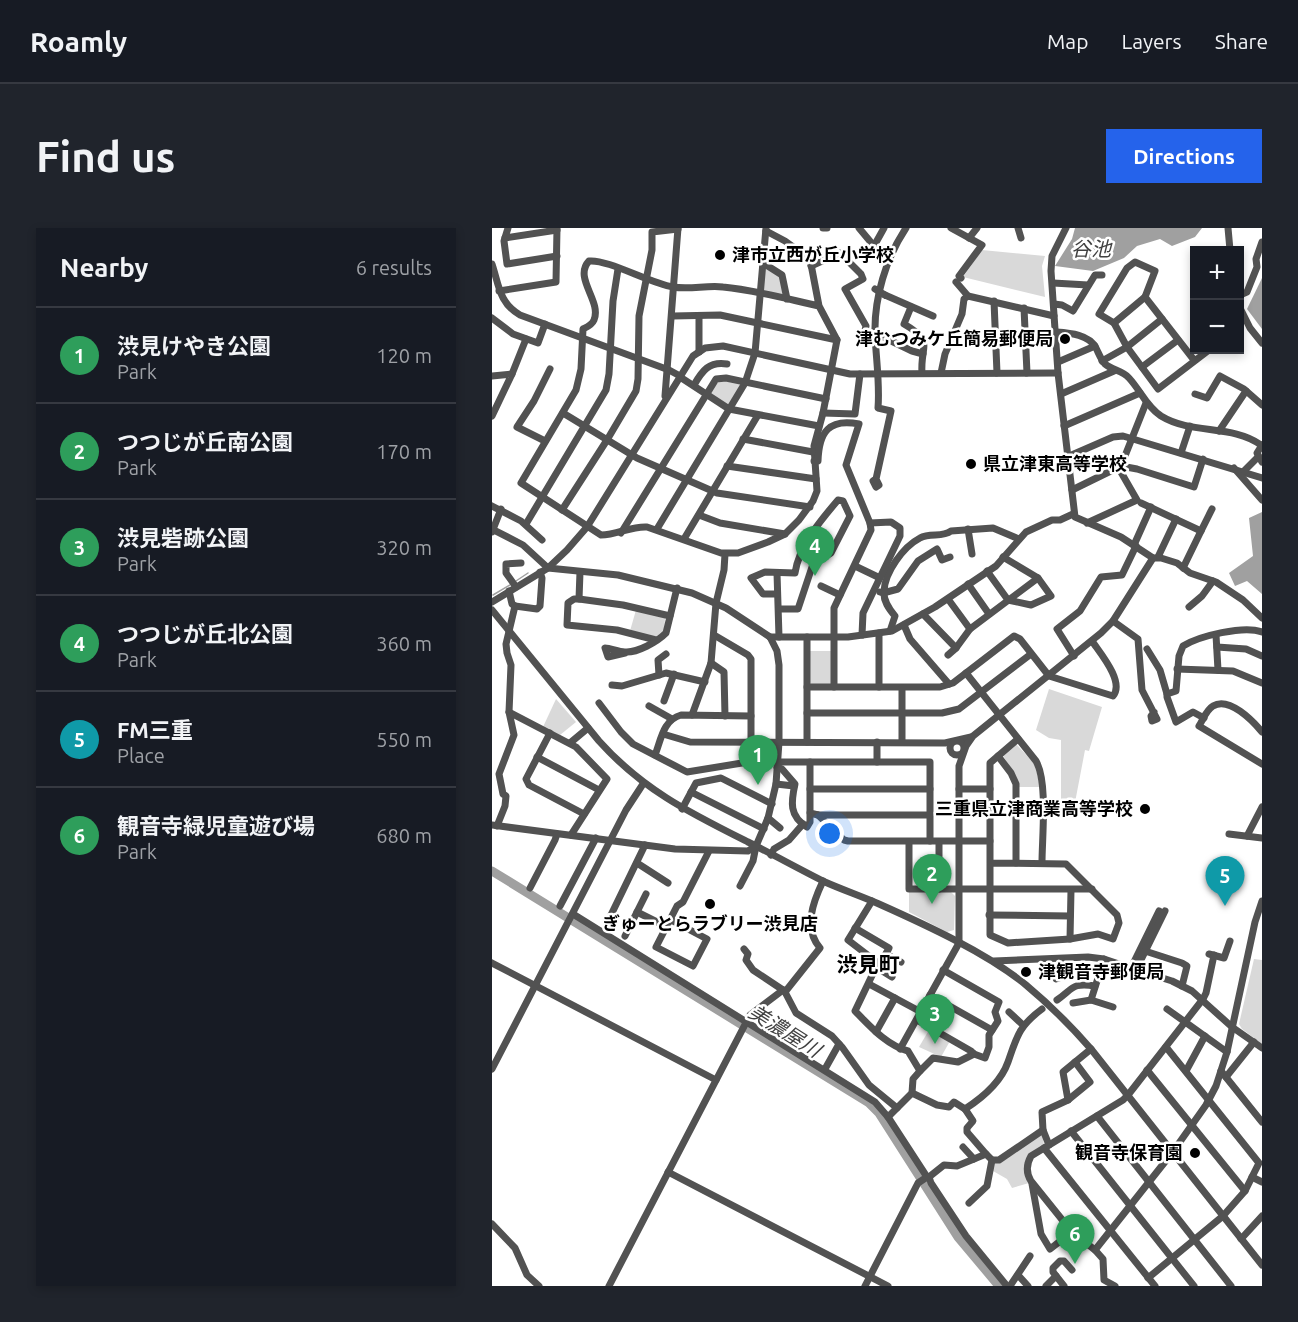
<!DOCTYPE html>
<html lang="en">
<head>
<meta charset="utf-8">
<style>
	body { margin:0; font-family:Ubuntu,"Noto Sans JP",sans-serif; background:#20242c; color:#f1f3f6 }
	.controls { position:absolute; right:18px; top:18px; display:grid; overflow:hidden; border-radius:0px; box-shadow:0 3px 9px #0003 }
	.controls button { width:54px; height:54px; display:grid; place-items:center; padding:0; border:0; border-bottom:2px solid #363941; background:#171b24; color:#f1f3f6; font:30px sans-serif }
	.you { position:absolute; left:338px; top:606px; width:21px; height:21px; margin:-15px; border:4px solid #fff; border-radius:50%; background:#1a73e8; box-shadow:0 0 0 9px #1a73e833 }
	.badge { display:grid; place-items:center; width:39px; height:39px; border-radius:50%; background:#2563eb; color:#fff; font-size:20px; font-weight:700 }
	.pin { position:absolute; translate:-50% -50px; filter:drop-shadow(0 2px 3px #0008) }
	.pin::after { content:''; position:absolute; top:32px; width:21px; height:18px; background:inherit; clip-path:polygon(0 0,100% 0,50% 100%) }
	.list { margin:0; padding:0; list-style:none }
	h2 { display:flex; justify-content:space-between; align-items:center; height:78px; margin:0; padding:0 24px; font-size:26px }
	h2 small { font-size:20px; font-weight:400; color:#9ea1a6 }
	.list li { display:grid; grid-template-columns:39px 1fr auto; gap:18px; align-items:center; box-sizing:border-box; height:96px; padding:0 24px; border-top:2px solid #363941 }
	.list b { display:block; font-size:22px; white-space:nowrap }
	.list p { margin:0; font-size:20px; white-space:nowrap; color:#9ea1a6 }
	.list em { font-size:20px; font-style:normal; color:#9ea1a6 }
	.map { position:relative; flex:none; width:770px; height:1058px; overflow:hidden; border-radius:0px }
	header { display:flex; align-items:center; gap:36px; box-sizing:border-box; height:84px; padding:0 30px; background:#171b24; border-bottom:2px solid #363941 }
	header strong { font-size:28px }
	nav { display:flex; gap:33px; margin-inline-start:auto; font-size:21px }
	.intro { display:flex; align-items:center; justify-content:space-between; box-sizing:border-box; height:144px; padding:0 36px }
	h1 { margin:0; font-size:42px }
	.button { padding:15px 27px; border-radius:0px; background:#2563eb; color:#fff; font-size:21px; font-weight:700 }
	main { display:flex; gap:36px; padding:0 36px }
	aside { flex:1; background:#171b24; border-radius:0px; box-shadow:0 3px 9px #0003 }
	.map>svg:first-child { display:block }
</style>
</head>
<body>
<header>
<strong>Roamly</strong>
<nav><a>Map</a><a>Layers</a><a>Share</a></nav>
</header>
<div class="intro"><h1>Find us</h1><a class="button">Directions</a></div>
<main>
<aside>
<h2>Nearby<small>6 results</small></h2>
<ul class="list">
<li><span class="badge" style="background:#2e9e5b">1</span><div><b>渋見けやき公園</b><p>Park</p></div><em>120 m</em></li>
<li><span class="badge" style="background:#2e9e5b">2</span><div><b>つつじが丘南公園</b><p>Park</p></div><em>170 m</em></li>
<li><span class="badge" style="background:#2e9e5b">3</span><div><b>渋見砦跡公園</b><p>Park</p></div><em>320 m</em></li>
<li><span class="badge" style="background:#2e9e5b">4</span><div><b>つつじが丘北公園</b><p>Park</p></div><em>360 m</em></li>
<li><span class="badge" style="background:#0f9aa8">5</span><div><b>FM三重</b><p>Place</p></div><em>550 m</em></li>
<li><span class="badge" style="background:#2e9e5b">6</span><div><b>観音寺緑児童遊び場</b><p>Park</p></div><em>680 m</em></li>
</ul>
</aside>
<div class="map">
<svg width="770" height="1058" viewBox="0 0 770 1058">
	<rect width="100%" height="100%" fill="#fff"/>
	<g fill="#d9d9d9">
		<polygon points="490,22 553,28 550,38 553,69 471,49"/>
		<polygon points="273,39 289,48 293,67 271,64"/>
		<polygon points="227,152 248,155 249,157 236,177 218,165"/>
		<polygon points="144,382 173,390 172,405 162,409 138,403"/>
		<polygon points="318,423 339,423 339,456 319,457 318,454"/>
		<polygon points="557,461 610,479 597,523 593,522 581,585 571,583 569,573 569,512 557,510 544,502"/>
		<polygon points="64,471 84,494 68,507 51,499"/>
		<polygon points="524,516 543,536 548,559 527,559 511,527"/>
		<polygon points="417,664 459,664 463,668 462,702 455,704 417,684"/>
		<polygon points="762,731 770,732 770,816 750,801 747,796"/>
		<polygon points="437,802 458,813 449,829 427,819"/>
		<polygon points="548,906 551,907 552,918 537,926 537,955 520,960 515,951 501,943 500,936"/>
	</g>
	<g fill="#a0a0a0">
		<polygon points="583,0 710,0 703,9 680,18 668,11 645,18 632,30 601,43 563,38 580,11"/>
		<polygon points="770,50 770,101 755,81"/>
		<polygon points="770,284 770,366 755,353 743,358 737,345 761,328 757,290"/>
	</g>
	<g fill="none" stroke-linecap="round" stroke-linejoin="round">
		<g stroke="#a0a0a0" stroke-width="1.5">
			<polyline points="24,353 36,345"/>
			<polyline points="1,367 18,357"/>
		</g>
		<polyline stroke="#a0a0a0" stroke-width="9" points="0,643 377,875 387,885 466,1009 507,1058"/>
		<g stroke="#525252" stroke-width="7">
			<polyline points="16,0 12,13 15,36 65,28"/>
			<polyline points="331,0 335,0"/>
			<polyline points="367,0 382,18 400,25"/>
			<polyline points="459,0 490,17 467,48 469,50"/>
			<polyline points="526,0 529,10"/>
			<polyline points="574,0 560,28 559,43 566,145 583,289 629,309 661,330 669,330 685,335 698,345 724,354 751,372 770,390"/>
			<polyline points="736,0 738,22"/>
			<path d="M 274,3 L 293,13 L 318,31 L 327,78 L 345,112 L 331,185 L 322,218 L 325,263 L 321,273 L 307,292 L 293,306 L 276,314 L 246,325 L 229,325 L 155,299 C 139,298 125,307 109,307 L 29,255 L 84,162 L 89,141 L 91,101 C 95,99 100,97 102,92 C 110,73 81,50 97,33 C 116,31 157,55 181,59 C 197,62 215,57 231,59 C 263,62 295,71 327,78"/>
			<polyline points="13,10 65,2"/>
			<polyline points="477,10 485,0"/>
			<polyline points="382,18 392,0"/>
			<polyline points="271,35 290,47 295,71"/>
			<path d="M 0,36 C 7,57 7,75 28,87 L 177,142 L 188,148"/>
			<polyline points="319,38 348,25 369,46 371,51 353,61 374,98 371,111 384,115"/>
			<polyline points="464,54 476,68 562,88"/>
			<polyline points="561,55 596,57"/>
			<polyline points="7,63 64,54 65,0"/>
			<polyline points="393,67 441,88"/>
			<polyline points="748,67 755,64 765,39 764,31 770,14"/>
			<polyline points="502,73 505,145"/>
			<polyline points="562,76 570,77 581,83 603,47 610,47"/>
			<path d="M 419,79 L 412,96 C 443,114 428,117 430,145"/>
			<polyline points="532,80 535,145"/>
			<polyline points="748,80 758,100 770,115"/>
			<polyline points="181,88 228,87 345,112"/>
			<polyline points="207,88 207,124"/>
			<polyline points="0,90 21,106 46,115 53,96"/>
			<polyline points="622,95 653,69"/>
			<path d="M 563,104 C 577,105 597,106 604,120 C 607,126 609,132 613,136 C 620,142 631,143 637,150 C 649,163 654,178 669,188 C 700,207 740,196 769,217"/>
			<polyline points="393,110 420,123 431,126"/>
			<polyline points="635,119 670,91"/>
			<polyline points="702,132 653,69 663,43 643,34 635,40 607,86 622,95 635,119 666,161 717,122"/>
			<polyline points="610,133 635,119"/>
			<polyline points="566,134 603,118"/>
			<polyline points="650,139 686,112"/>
			<polyline points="449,145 453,126 470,86 472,71 476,68"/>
			<polyline points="20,146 34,111"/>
			<polyline points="0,148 20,146 0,188"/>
			<polyline points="188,149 237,181 327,198"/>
			<path d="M 202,157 C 210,143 217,133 235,136"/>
			<polyline points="569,166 622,143"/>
			<polyline points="703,166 715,170 728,148 752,161 770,177"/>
			<polyline points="173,168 186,0"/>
			<polyline points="71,185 145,230 225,265 318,279"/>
			<polyline points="331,185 363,186 368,146"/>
			<polyline points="572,198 648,165"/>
			<polyline points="727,203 754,163"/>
			<polyline points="251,211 321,224"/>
			<polyline points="53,213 25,199 42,173 58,141"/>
			<polyline points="770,217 765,225 770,234"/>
			<polyline points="689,225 698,198"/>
			<polyline points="575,229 621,209 631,208 770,250"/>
			<path d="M 322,233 L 326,233 C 327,204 337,190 367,196 L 354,237 L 378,295 L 379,302 L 342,380 L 342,459"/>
			<polyline points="235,238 324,251"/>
			<polyline points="629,238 654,175"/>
			<polyline points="742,240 770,272"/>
			<polyline points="752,243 766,229"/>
			<path d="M 384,251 L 381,253 L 384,259 L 387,257 L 384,251 L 399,183 L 386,180 C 388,155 384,131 383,106 C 382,70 394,30 414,0"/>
			<polyline points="580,262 629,238 645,241 702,259 711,231"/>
			<polyline points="649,275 709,303 691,340"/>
			<polyline points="0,278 29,293 50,312"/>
			<polyline points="70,282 115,212 144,163 146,151 147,88 160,22 160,4 186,1"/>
			<polyline points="207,287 228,295 293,306"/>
			<polyline points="595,295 645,272 626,239"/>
			<polyline points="34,296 114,162 117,146 121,73 126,41"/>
			<polyline points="0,301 31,317 56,340 126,347 200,365 234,380 278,409 285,423 287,437 287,514 284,556 276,590 264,618 261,633 248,658"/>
			<polyline points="165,301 253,155 263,125 274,0"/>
			<polyline points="476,301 480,326"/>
			<polyline points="709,303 720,281"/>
			<polyline points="0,304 9,281"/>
			<polyline points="129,305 224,151 234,150 334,171"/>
			<polyline points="192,311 266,187"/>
			<polyline points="642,317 659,279"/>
			<polyline points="666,329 684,291"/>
			<polyline points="363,338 388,350"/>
			<polyline points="495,343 516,372 539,377 559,368 546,350 511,329"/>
			<polyline points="88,344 87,371 82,371 76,375 75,397 125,402 164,412"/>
			<polyline points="285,345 287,409"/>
			<polyline points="476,356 497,386"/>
			<polyline points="329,358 348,367"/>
			<polyline points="24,359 14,345 14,336 29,335"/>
			<polyline points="388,364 391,365 406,361 426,333 445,321 450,332 458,329"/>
			<path d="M 285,366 L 271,366 L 259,350 L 273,344 L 303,345 C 307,318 328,293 346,272 L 351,273 L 358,288 L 339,325 L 321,336 L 306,381 L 287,381"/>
			<polyline points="87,371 131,377 178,388"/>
			<polyline points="456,371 478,401"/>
			<polyline points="0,374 56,340 75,322 95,299 201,128 213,120 231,118 358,146 566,145"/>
			<polyline points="23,378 45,381 48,378 50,350 48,344"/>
			<polyline points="697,379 710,368 721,353"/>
			<path d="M 0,382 L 107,513 C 151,562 198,585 256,614 C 282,627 307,641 333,654 C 351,662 369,668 387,676 C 434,697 495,725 534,757 C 558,777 579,798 599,821 L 770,1037"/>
			<polyline points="431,386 464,420 478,401 546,350"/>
			<polyline points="621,393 646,411 650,462 665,491 660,493 659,488 662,484"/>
			<polyline points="412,397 418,411 457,456"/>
			<path d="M 398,403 L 403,388 C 397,381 391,373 392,363 C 393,344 411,319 428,310 C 438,304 450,310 459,303 L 501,300 L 527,311"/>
			<polyline points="387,405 387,459"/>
			<polyline points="222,407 256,427 259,431 259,514"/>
			<polyline points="370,407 371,385 408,308 408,300 399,294 378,295"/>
			<polyline points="724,407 726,442"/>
			<polyline points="278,409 356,409 400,403 443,379 504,338 534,304 560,292 568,292 581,286"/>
			<polyline points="725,419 754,421 770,428"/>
			<polyline points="655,421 668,442 675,466"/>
			<path d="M 133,425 L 116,429 L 113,420 C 119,420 126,424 133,424 C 145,425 165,414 174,405 L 185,360"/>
			<polyline points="456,427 464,420"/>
			<polyline points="582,428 565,401 588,383 609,349 630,347 644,318"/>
			<polyline points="219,435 232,444 233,488"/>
			<polyline points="685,441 741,443 770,455"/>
			<path d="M 474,445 L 544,533 C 556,554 550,609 550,635"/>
			<polyline points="167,447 166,432 174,426"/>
			<polyline points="120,457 130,458 174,445 213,454"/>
			<path d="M 315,459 L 448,459 L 461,455 L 522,408 L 528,411 L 557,448 L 621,468 C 633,454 608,425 600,413"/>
			<polyline points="410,460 410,514"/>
			<polyline points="172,473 182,446"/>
			<polyline points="107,475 129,504 141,516 195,544 256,534 438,534 438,613"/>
			<polyline points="157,478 180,491"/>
			<polyline points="17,484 84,519 115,551 79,607"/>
			<polyline points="315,485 450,485 467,481 539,426"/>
			<polyline points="200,487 219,435 224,375 232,342 233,326"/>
			<path d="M 712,490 L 701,484 L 684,494 L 675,469 L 675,466 L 684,463 L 687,428 L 691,418 C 707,408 752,397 770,404"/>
			<path d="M 770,504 C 761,493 737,468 721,478 C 714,482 711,492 707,498 L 770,536"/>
			<polyline points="58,505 34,551 37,557 92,586"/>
			<polyline points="171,506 198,514 453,515 479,509"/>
			<circle cx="465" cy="520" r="7"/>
			<polyline points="315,514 315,409"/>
			<polyline points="385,514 385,534"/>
			<polyline points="78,515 96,500"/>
			<path d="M 163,527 C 169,512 171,492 189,487 L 259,488"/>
			<polyline points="506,528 519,545 524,556 524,635"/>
			<polyline points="45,529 107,562"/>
			<polyline points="318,534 318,585 326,587 438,587"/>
			<path d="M 285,539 L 290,541 L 303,556 C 299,574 297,588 315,599 L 318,594 L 318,585"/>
			<polyline points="284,556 302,558"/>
			<polyline points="318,561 438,561"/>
			<polyline points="467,561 498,561"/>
			<polyline points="199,564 272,601"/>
			<polyline points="190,581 204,555 229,550 280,576"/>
			<polyline points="326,587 352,612 356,613 498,613"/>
			<polyline points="276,590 288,600"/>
			<polyline points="0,597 183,621 256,623 264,618"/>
			<polyline points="5,598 13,578 14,568 11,566 7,546 22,507 17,484 19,437 15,425 14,416 23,378 20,376 17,363"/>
			<polyline points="737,606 770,610"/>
			<polyline points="755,608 770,579"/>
			<polyline points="417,614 417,661 600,661"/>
			<polyline points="279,627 282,621 297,612 311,596"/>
			<polyline points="145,635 176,655"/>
			<polyline points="498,635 574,636 625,687 627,695 621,711 606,706 578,711 516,715 498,707 498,535 526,511"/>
			<polyline points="38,660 63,612 65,606"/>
			<polyline points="447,661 447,614"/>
			<path d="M 380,673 L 356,712 L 386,735 L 363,783 C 378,798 394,817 416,823 L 428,843 L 441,830 L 466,834 L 482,826"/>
			<polyline points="68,678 104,610"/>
			<polyline points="145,684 175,699"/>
			<polyline points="81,686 383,874 396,889 435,949 437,949 439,955 474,1008 515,1058"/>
			<polyline points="497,687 578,688"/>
			<polyline points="118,689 153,617"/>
			<polyline points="179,692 215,711 201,738 164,719 185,678 191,674 217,623"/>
			<polyline points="363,700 397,720 389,735 386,735"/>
			<polyline points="133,708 154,666"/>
			<polyline points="578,711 579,662"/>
			<polyline points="252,721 256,726 254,732 261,742 291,762"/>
			<polyline points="653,723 690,735 695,738 690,758"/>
			<polyline points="394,726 409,734"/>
			<polyline points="717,726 732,730 738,713"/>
			<polyline points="502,733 596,729 612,731 639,740 680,753 700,763 740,799 770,820"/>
			<polyline points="0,735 224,852"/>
			<polyline points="384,739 400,749"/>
			<polyline points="639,740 667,683"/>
			<polyline points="644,742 673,683"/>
			<polyline points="564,751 570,749 569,731"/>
			<polyline points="377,756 429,784"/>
			<polyline points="293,764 304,785 340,808 350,819 377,857 405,880"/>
			<polyline points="438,767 500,802"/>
			<path d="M 565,772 C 581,761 580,754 603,758"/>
			<polyline points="599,772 612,731"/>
			<polyline points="581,775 599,772 621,779"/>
			<polyline points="675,781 735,824"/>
			<polyline points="517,784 531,797"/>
			<polyline points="425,792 479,823 482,826 493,830 497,819 497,807 506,793 503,784 507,774 451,742"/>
			<polyline points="384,804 403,770"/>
			<polyline points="408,821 467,715 467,538 474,518 481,508 609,405 621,393 661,330"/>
			<polyline points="0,841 134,582 151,556"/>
			<polyline points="333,841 347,816"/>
			<polyline points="655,842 753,963"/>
			<polyline points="694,843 713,808"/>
			<polyline points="729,843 770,894"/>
			<polyline points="734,849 762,814"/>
			<path d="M 420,865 L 445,877 L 457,879 L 462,874 L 473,881 C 490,870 509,854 516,834 C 525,808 527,798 550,781"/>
			<polyline points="576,872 571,844 599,821"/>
			<polyline points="473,881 481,893 475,900 475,904 494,926"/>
			<polyline points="605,888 739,1058"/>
			<polyline points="396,889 420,865 421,851 428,843"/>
			<polyline points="579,903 702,1058"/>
			<polyline points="557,917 551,902 550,884 576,872 598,854 583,834"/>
			<polyline points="471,919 482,931"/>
			<polyline points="552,920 663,1058"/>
			<polyline points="176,944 396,1058"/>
			<polyline points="437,949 452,937 465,938 494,926 500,932 507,932 551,902"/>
			<polyline points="760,949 770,954"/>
			<polyline points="540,956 549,1006 558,1021 580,1004"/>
			<polyline points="477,975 495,958 500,932"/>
			<polyline points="0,996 23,1020 35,1047 47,1058"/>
			<polyline points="749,1011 770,988"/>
			<polyline points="603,1022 680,925 714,877 724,858 735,824 763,694 770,673"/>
			<polyline points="526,1047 536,1058"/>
			<polyline points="656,1050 731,988 753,963 767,935 674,819"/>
			<path d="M 117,1058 L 258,787 L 291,762 L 293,764 L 328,720 C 311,700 321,674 331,653"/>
			<polyline points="373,1058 426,955 435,949"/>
			<polyline points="518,1058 538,1028"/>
			<polyline points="554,1058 564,1048"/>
			<polyline points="572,1058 561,1044 561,1040 568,1033 572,1033 580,1042"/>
			<path d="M 623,1058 L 612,1052 L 611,1031 L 603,1022 L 580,1004 L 539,953 C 534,945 534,937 539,928 L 631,872 L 636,867 L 711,771 L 714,765 L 722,727"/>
		</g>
		<polyline stroke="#525252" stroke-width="7" points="383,61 393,67"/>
	</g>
	<g fill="#000" stroke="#fff" stroke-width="2">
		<circle cx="228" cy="27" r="6"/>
		<circle cx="573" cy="111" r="6"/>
		<circle cx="479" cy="236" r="6"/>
		<circle cx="653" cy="581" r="6"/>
		<circle cx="218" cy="676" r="6"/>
		<circle cx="534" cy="744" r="6"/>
		<circle cx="703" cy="925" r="6"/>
	</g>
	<g text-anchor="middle" stroke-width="5" stroke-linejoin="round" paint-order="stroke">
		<g font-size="18" font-weight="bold" fill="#000" stroke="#fff" text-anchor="start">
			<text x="240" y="33">津市立西が丘小学校</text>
			<text x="561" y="117" text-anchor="end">津むつみケ丘簡易郵便局</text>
			<text x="491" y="242">県立津東高等学校</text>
			<text x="641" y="587" text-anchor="end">三重県立津商業高等学校</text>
			<text x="218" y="702" text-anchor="middle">ぎゅーとらラブリー渋見店</text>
			<text x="546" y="750">津観音寺郵便局</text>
			<text x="691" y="931" text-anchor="end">観音寺保育園</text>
		</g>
		<g font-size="20" font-style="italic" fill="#414141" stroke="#fff">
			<text x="599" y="28">谷池</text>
			<text transform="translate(293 803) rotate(32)" y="7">美濃屋川</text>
		</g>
		<g font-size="21" font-weight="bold" fill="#000" stroke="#fff">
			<text x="376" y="744">渋見町</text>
		</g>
	</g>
</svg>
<div class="controls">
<button>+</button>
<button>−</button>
</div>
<div class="you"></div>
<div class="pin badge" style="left:266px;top:557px;background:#2e9e5b">1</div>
<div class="pin badge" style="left:440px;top:676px;background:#2e9e5b">2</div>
<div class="pin badge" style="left:443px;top:816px;background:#2e9e5b">3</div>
<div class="pin badge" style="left:323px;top:348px;background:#2e9e5b">4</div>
<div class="pin badge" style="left:733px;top:678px;background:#0f9aa8">5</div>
<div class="pin badge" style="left:583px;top:1036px;background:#2e9e5b">6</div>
</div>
</main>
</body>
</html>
